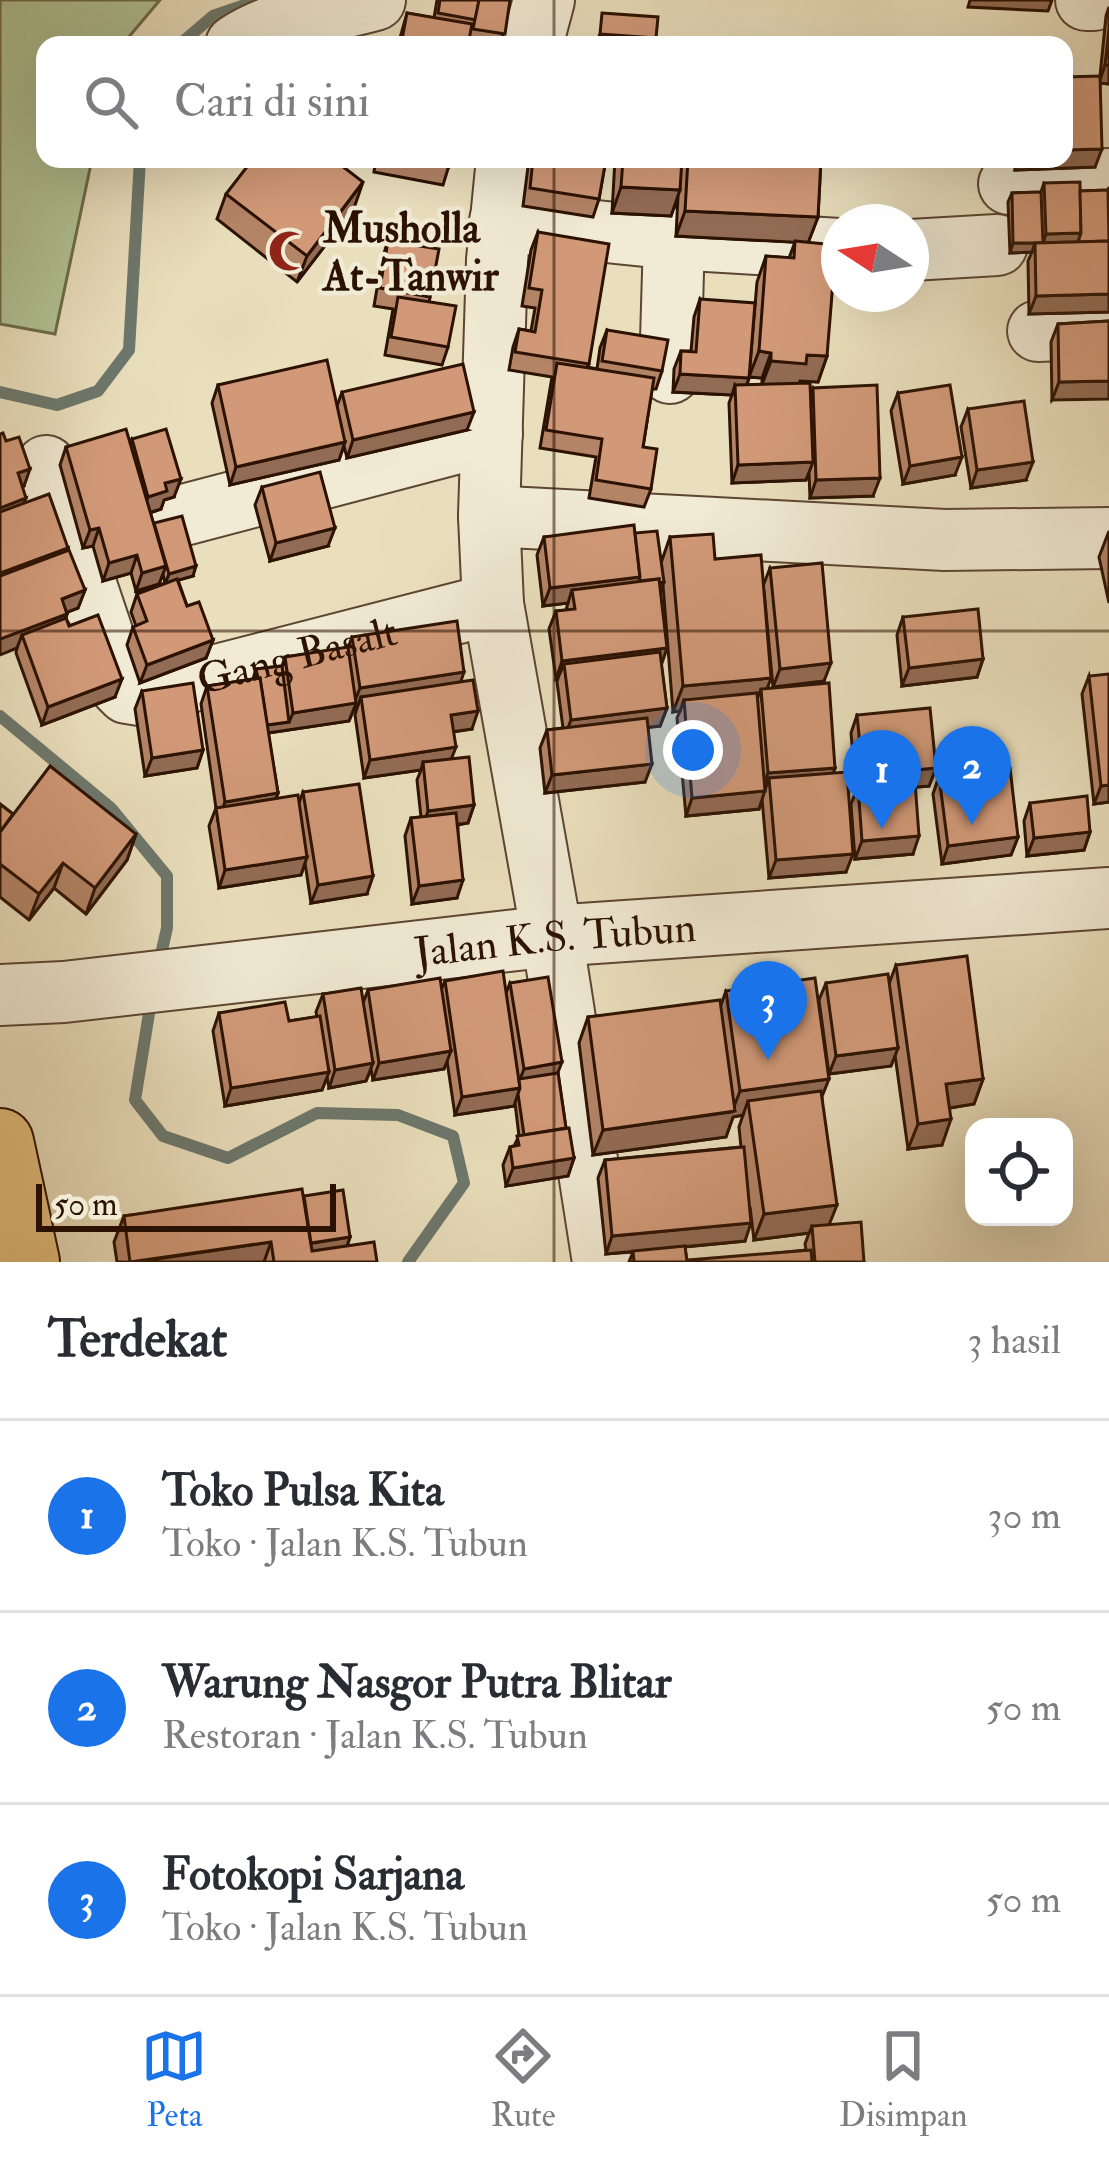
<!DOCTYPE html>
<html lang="id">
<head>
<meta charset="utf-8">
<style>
	body { margin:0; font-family:"IM FELL Double Pica",serif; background:#f2f2f3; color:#2b2b33 }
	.controls { position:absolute; right:36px; bottom:36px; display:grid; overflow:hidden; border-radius:24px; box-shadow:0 12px 48px #0002 }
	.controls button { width:108px; height:108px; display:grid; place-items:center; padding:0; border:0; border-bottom:3px solid #e1e1e2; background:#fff; color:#2b2b33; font:60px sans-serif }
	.compass { position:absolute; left:821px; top:204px; width:108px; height:108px; border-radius:50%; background:#fff; box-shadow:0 12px 48px #0002; rotate:282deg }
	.scale { position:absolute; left:36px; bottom:30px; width:300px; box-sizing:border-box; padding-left:12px; border:6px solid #2c1203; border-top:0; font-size:33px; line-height:42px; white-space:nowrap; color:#2c1203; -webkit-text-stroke:9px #f1ead4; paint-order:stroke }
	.you { position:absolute; left:693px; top:750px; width:42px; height:42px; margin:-30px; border:9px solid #fff; border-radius:50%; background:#1a73e8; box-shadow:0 0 0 18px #1a73e833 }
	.badge { display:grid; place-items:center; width:78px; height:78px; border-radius:50%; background:#1a73e8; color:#fff; font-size:39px; font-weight:700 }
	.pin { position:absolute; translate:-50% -99px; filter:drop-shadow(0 3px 6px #0008) }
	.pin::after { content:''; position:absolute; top:63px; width:42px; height:36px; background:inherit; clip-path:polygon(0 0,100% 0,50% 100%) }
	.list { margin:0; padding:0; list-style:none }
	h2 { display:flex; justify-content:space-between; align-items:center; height:156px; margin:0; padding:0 48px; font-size:51px }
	h2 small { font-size:39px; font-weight:400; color:#7c7c81 }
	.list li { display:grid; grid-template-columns:78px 1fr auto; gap:36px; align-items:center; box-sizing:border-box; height:192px; padding:0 48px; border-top:3px solid #e1e1e2 }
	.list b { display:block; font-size:45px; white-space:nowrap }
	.list p { margin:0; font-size:39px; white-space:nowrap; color:#7c7c81 }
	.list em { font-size:39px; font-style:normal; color:#7c7c81 }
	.icon { flex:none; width:66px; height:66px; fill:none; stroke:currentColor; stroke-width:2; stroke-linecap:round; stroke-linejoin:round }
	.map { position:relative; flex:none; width:1109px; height:1262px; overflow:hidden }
	.search { position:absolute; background:#fff; box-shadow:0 12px 48px #0002; left:36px; right:36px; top:36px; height:132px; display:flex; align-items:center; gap:30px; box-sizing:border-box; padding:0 42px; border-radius:24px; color:#7c7c81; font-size:45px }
	.sheet { height:732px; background:#fff }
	nav { display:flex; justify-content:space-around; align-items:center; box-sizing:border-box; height:168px; border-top:3px solid #e1e1e2; background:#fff; font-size:33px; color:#7c7c81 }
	nav a { display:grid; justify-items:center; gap:6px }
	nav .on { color:#1a73e8 }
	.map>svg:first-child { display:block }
</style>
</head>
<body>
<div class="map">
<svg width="1109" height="1262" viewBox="0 0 1109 1262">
	<rect width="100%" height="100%" fill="#eadfbd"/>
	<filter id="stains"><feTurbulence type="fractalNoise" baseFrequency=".00167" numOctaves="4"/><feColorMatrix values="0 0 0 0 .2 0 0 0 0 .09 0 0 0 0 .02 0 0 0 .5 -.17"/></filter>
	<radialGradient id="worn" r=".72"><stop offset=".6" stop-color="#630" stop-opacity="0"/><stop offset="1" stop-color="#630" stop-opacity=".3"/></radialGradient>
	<polygon fill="#b1c395" stroke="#6e6a4c" stroke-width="3" points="0,0 160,0 122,45 45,45 45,159 92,159 55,334 0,324"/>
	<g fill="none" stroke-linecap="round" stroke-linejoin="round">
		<g stroke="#6d786d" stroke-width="12">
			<polyline points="179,45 213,16 259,0"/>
			<polyline points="0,392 57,405 98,391 129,350 140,159"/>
			<polyline points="0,716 111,808 167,876 167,928 159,963"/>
			<polyline points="151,1001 135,1100 163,1136 228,1158 317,1113 398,1115 453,1136 464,1183 408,1262"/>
		</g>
		<g stroke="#5c4532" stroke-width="64">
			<g id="minor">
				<polyline points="1086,0 1094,0"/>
				<path d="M 236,45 C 276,18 329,13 375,0"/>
				<polyline points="532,45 544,0"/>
				<polyline points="507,159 497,260 489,516 493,604 552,936 603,1262"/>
				<polyline points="1009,184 1109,179"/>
				<polyline points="500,221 674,239 839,249"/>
				<polyline points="911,250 997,245"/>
				<polyline points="1038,331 1109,328"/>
				<polyline points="670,373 674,239"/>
				<path id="s1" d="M 46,466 L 120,686 L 127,693 L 139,695 L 493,604"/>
				<polyline points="489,516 945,540 1109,538"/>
				<polyline points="176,517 492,434"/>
				<path id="s2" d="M 0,995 L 64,992 L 552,936 L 1109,898"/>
			</g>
		</g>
		<g stroke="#2c1203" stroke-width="70">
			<polyline id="major" points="0,1142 26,1262"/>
		</g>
		<use href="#minor" stroke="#f1ead4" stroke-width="60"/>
		<use href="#major" stroke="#e5c07e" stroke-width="66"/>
	</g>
	<g fill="#b48467" stroke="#2c1203" stroke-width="3">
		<polygon points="437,0 510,0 501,44 470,38 468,45 398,45 407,13 434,18"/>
		<polygon points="1109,7 1109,84 1100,83 1095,167 1015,170 1015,159 1064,159 1100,76 1106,16"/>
		<polygon points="376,159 451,159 443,185 374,172"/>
		<polygon points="529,159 606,159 599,199 593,217 523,206"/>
		<polygon points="615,159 821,159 818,217 808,243 827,356 818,382 800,381 799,383 810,395 813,388 873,496 810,498 809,473 806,480 732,483 729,403 732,395 673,392 674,369 681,351 691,351 694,317 700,299 749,378 747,385 762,385 762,378 749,377 757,282 766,256 789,258 795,242 676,236 678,196 671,216 612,213"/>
		<polygon points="1044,183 1080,191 1108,190 1109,187 1109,312 1029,314 1028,261 1032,252 1010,253 1008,202 1012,193 1041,192"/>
		<polygon points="226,194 354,208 297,282 217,219"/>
		<polygon points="538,232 589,364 587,367 597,369 600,348 607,330 662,371 656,389 652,389 643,447 651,489 644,507 589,498 596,457 540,448 552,377 509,370 513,347 519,329 531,331 535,308 522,306 531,250"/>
		<polygon points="388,241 430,297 429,302 448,347 442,365 385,355 393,309 374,306 382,259"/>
		<polygon points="1109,321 1052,400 1051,342 1058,324"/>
		<polygon points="218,385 337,406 342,392 467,430 347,458 344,446 339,460 230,485 212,403"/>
		<polygon points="898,393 955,475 903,484 891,411"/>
		<polygon points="968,409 1026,480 971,488 961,427"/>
		<polygon points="0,434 24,486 22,487 24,504 68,548 67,551 85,590 78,608 67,612 66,619 115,697 42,725 16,653 17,648"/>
		<polygon points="132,439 174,497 164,500 161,509 150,513 154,525 193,576 178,580 187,606 213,640 206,658 140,683 127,645 133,627 136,626 131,612 137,594 165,583 163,574 159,584 136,591 131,573 103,581 93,546 83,548 60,465 66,447 130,444"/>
		<polygon points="262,487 328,546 270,561 255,505"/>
		<polygon points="1109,531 1109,603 1099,557"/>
		<polygon points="635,533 661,563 670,537 763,586 770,568 824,681 773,687 764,591 768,688 835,768 833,773 846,872 769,878 762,799 759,809 686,816 677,718 680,711 673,712 663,585 660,591 661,664 667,708 660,726 648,727 645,782 545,793 540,748 547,730 563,728 557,682 558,678 556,679 549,629 556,611 566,610 568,603 543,606 537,555 544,537"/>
		<polygon points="903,617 983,659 977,677 902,686 897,635"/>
		<polygon points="352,637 461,681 472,729 453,732 451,759 474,805 468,823 458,825 457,898 412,904 405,836 411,818 421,817 417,780 421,770 364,778 355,715 358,705 355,706 349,721 268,733 278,793 276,798 299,803 303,792 367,894 311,903 305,863 301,875 219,888 209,826 216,808 201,704 207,686 253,679 256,669 282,666 285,657 348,648"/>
		<polygon points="1089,676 1109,802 1094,804 1082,694"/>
		<polygon points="142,691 203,750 197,768 145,776 135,709"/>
		<polygon points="857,715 936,768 929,786 915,787 913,854 855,859 851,804 856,791 851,733"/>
		<polygon points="939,776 1018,837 1011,855 942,864 933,794"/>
		<polygon points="1030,803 1090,832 1084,850 1027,856 1024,821"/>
		<polygon points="0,804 13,814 136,834 127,860 86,914 54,888 29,920 0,897"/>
		<polygon points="896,965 983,1079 974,1104 950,1108 942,1145 908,1149 895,1055 891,1066 829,1074 819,1000 826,983 889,984"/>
		<polygon points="445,981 506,993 510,983 558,1073 566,1128 574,1158 568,1176 506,1186 503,1165 510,1147 514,1146 519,1136 515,1103 514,1106 455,1115 447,1061 444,1069 373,1080 371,1069 366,1081 329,1088 327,1077 322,1090 225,1106 213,1031 219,1013 289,1021 317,1017 316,1012 323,994 363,1003 368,990 441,990"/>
		<polygon points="726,991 822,1098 829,1225 864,1262 689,1262 806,1250 805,1244 809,1233 754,1240 750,1207 745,1241 685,1247 687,1262 629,1262 633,1252 606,1254 598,1178 605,1160 741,1147 739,1127 743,1115 733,1117 726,1137 593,1155 579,1043 588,1017 721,1005"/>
		<polygon points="304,1196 350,1237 347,1246 377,1262 117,1262 114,1242 124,1216"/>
	</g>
	<g fill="#926b54" stroke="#2c1203" stroke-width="3">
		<polygon points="970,0 1052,0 1048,11 968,7"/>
		<polygon points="600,34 656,38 653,45 596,43"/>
		<polygon points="1105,65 1109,65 1109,84 1099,83"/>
		<polygon points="1102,149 1095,167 1015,170 1019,159 1064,159 1064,150"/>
		<polygon points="363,182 354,208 297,282 307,256"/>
		<polygon points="621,187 680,190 671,216 612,213"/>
		<polygon points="685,211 818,217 808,243 676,236"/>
		<polygon points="1081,233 1078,242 1035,243 1032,252 1010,253 1013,243 1043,243 1046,234"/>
		<polygon points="1109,294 1109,312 1029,314 1036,296"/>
		<polygon points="759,351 771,353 762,378 749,377"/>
		<polygon points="807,355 827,356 818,382 800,381 797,390 761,387 771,361"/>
		<polygon points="680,374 749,378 743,396 735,385 732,395 673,392"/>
		<polygon points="1109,381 1109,399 1052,400 1059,382"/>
		<polygon points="474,412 467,430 347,458 353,440"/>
		<polygon points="345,442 339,460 230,485 236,467"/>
		<polygon points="962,457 955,475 903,484 910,466"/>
		<polygon points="813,462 806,480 732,483 738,465"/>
		<polygon points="1033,462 1026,480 971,488 977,470"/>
		<polygon points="30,469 24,486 11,491 18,473"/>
		<polygon points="880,478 873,496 810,498 816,480"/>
		<polygon points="181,479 174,497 164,500 161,509 142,515 148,497 165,483"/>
		<polygon points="26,498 19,516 0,523 0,508"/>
		<polygon points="99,528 93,546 83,548 90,530"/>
		<polygon points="335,528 328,546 270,561 276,543"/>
		<polygon points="68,548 62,566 0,588 0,573"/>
		<polygon points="137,555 131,573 103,581 109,563"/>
		<polygon points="166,566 159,584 136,591 142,573"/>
		<polygon points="196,566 193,576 165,584 169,574"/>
		<polygon points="640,577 664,582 660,592 572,590 568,603 543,606 550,588"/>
		<polygon points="85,590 78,608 55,617 62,599"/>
		<polygon points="67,614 61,632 22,635 17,648 0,655 0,639"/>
		<polygon points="213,640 206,658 140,683 147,665"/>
		<polygon points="667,648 661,666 564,664 558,678 556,679 562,661"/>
		<polygon points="983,659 977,677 902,686 909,668"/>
		<polygon points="831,663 824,681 773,687 780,669"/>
		<polygon points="464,672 458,690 361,697 358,705 355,706 349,721 261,734 265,725 289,722 293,713 354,703 360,688"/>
		<polygon points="771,678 762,703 761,689 755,705 684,700 680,711 673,712 683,686"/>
		<polygon points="122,679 115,697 42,725 48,707"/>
		<polygon points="667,708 660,726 564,738 571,720"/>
		<polygon points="478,711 472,729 444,733 451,715"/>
		<polygon points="456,747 449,765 423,762 421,770 364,778 370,760"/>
		<polygon points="203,750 197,768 145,776 152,758"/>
		<polygon points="652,764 645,782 545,793 552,775"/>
		<polygon points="835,768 829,786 769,778 759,809 686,816 692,798 761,791 768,773"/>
		<polygon points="936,768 929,786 858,792 863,775"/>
		<polygon points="1109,785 1109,802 1094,804 1101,786"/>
		<polygon points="278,793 271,811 218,820 225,802"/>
		<polygon points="474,805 468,823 422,829 428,811"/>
		<polygon points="1090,832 1084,850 1027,856 1034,838"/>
		<polygon points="136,834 127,860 86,914 95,888"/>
		<polygon points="919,836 913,854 855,859 862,841"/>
		<polygon points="1018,837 1011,855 942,864 948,846"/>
		<polygon points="853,854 846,872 769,878 776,860"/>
		<polygon points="307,857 301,875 219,888 225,870"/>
		<polygon points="63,863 54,888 29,920 39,894"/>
		<polygon points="373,876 367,894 311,903 318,885"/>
		<polygon points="463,880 457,898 412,904 419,886"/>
		<polygon points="898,1048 891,1066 829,1074 836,1056"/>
		<polygon points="451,1051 444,1069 373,1080 379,1063"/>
		<polygon points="562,1062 555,1080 517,1087 524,1069"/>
		<polygon points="373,1063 366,1081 329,1088 335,1070"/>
		<polygon points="329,1072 322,1090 225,1106 231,1088"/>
		<polygon points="829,1079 819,1104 748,1101 743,1115 733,1117 726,1137 593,1155 603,1130 732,1112 740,1091"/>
		<polygon points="983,1079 974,1104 937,1110 946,1084"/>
		<polygon points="520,1088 514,1106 455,1115 462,1097"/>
		<polygon points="951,1119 942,1145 908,1149 918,1124"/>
		<polygon points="574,1158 568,1176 506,1186 513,1168"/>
		<polygon points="837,1205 827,1230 812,1226 809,1233 754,1240 764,1214"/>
		<polygon points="751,1223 745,1241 606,1254 612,1236"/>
		<polygon points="350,1237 344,1255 300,1262 307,1244"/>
		<polygon points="271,1242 264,1262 137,1262"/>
	</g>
	<g fill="#d19978" stroke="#2c1203" stroke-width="3">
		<polygon points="440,0 479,0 476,20 438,13"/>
		<polygon points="479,0 510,0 505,34 473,29"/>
		<polygon points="407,13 472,24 468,45 401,45"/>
		<polygon points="602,13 658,17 656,38 600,34"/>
		<polygon points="1109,30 1109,65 1105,65"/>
		<polygon points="1100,76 1102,149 1064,150 1064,77"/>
		<polygon points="253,159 333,159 363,182 307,256 226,194"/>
		<polygon points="406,159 451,159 449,167"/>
		<polygon points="533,159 606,159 599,199 530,188"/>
		<polygon points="623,159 682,159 680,190 621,187"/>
		<polygon points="688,159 821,159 818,217 685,211"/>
		<polygon points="1080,182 1081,233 1046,234 1044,183"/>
		<polygon points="1108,190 1109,241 1078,242 1081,233 1080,191"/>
		<polygon points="1041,192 1043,243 1013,243 1012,193"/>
		<polygon points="538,232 609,244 589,364 515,352 519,329 535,332 542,290 529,288"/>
		<polygon points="388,241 439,249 430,297 380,288"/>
		<polygon points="795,241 836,245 827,356 807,355 806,364 771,361 771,353 759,351 766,256 794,258"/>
		<polygon points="1109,241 1109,294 1036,296 1035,243"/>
		<polygon points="398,297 456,306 448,347 391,337"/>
		<polygon points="700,299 755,303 749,378 680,374 681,351 696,352"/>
		<polygon points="1109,321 1109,381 1059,382 1058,324"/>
		<polygon points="607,330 668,340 662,371 602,361"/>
		<polygon points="327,360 345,442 236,467 218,385"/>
		<polygon points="557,363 654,378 643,447 657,449 651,489 596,480 602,439 546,430"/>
		<polygon points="463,364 474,412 353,440 342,392"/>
		<polygon points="810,383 813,462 738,465 735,385"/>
		<polygon points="877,385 880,478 816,480 813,388"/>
		<polygon points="950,385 962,457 910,466 898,393"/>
		<polygon points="1024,401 1033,462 977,470 968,409"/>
		<polygon points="126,429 166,566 142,573 137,555 109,563 99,528 90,530 66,447"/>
		<polygon points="166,429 181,479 165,483 167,491 148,497 132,439"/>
		<polygon points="3,433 6,441 19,437 30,469 18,473 26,498 0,508 0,434"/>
		<polygon points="320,472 335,528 276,543 262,487"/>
		<polygon points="49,494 68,548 0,573 0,512"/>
		<polygon points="182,516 196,566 169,574 154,523"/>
		<polygon points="634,525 640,577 550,588 544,537"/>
		<polygon points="657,531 664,582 659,583 659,579 639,581 640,577 635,533"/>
		<polygon points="713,534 715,559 761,555 771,678 683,686 670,537"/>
		<polygon points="69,550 85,590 62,599 67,614 0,639 0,576"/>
		<polygon points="822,563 831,663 780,669 770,568"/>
		<polygon points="177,579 187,606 199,602 213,640 147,665 133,627 147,621 137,594"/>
		<polygon points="659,579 667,648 562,661 556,611 575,609 572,590"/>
		<polygon points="978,609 983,659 909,668 903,617"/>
		<polygon points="98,615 122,679 48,707 22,635 66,618 69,626"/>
		<polygon points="457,621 464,672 360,688 352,637"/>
		<polygon points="348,647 356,703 293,713 285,657"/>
		<polygon points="660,652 667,708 571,720 564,664"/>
		<polygon points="282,666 289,722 267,725 260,678 258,678 256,669"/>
		<polygon points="1109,674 1109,785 1101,786 1089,676"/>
		<polygon points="260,678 278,793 225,802 207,686"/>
		<polygon points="473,680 478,711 451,715 456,747 370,760 361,697"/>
		<polygon points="193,683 203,750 152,758 142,691"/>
		<polygon points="829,683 835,768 768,773 761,689"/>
		<polygon points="757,693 765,791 692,798 684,700"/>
		<polygon points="930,708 936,768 863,775 857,715"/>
		<polygon points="647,718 652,764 552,775 547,730"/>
		<polygon points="469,757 474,805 428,811 423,762"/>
		<polygon points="50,766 136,834 95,888 63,863 39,894 0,864 0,832"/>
		<polygon points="1010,768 1018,837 948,846 939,776"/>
		<polygon points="847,772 853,854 776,860 769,778"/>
		<polygon points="915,782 919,836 862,841 858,786"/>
		<polygon points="359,784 373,876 318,885 303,792"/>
		<polygon points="298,795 307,857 225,870 216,808"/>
		<polygon points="1087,796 1090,832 1034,838 1030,803"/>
		<polygon points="0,804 13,814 0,832"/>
		<polygon points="456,813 463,880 419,886 411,818"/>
		<polygon points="967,956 983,1079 946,1084 951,1119 918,1124 896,965"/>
		<polygon points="503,971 520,1088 462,1097 445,981"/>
		<polygon points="888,974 898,1048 836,1056 826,983"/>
		<polygon points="548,977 562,1062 524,1069 510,983"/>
		<polygon points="440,978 451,1051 379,1063 368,990"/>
		<polygon points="815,978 829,1079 740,1091 726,991"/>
		<polygon points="361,988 373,1063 335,1070 323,994"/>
		<polygon points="720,1000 735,1111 603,1130 588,1017"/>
		<polygon points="285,1002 289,1021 320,1016 329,1072 231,1088 219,1013"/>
		<polygon points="558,1073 566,1128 524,1135 518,1094 520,1088 519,1079"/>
		<polygon points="821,1091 837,1205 764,1214 748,1101"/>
		<polygon points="569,1128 574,1158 513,1168 510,1147 519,1145 517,1136"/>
		<polygon points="744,1147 751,1223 612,1236 605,1160"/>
		<polygon points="302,1189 312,1251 374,1242 377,1262 274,1262 271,1242 130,1262 124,1216"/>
		<polygon points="343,1190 350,1237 311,1243 304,1196"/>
		<polygon points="861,1222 864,1262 815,1262 812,1226"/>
		<polygon points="685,1246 687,1262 634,1262 633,1251"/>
		<polygon points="811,1250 812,1262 689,1262 689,1260"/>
	</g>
	<path fill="none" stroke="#2c1203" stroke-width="3" stroke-opacity="0.55" d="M 554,0 L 554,45M 554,159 L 554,1262M 0,631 L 1109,631"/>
	<defs>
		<g id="mosque-bare" transform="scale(3.24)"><path d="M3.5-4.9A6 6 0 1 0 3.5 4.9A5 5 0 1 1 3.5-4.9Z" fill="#8f2418" stroke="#f1ead4" stroke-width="2.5" paint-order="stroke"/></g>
	</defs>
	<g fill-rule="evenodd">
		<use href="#mosque-bare" x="289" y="251"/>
	</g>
	<g text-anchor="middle" stroke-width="9" stroke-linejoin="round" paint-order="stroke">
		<g font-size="42" font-weight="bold" fill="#2c1203" stroke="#f1ead4" text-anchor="start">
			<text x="323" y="242">Musholla<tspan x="323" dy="48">At-Tanwir</tspan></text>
		</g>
		<g font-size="42" fill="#2c1203" stroke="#f1ead4">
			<text dy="15" stroke="none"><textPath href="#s1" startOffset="417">Gang Basalt</textPath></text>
			<text dy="15" stroke="none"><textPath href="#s2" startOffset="558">Jalan K.S. Tubun</textPath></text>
		</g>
	</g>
	<rect width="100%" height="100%" filter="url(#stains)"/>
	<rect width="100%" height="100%" fill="url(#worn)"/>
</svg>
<div class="controls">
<button><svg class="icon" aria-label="locate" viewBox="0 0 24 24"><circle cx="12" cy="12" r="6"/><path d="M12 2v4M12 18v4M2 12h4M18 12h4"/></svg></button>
</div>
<svg class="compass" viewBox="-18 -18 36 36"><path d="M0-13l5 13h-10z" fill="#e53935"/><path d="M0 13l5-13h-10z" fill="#7c7c81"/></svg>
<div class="scale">50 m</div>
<div class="you"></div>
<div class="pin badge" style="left:882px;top:829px">1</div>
<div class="pin badge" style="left:972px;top:825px">2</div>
<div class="pin badge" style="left:768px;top:1060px">3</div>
<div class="search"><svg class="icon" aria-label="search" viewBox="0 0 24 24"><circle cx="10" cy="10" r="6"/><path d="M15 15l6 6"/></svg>Cari di sini</div>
</div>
<section class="sheet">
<h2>Terdekat<small>3 hasil</small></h2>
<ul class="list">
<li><span class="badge">1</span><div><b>Toko Pulsa Kita</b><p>Toko · Jalan K.S. Tubun</p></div><em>30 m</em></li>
<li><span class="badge">2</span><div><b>Warung Nasgor Putra Blitar</b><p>Restoran · Jalan K.S. Tubun</p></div><em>50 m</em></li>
<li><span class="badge">3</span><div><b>Fotokopi Sarjana</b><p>Toko · Jalan K.S. Tubun</p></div><em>50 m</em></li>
</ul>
</section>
<nav>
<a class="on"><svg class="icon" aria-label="map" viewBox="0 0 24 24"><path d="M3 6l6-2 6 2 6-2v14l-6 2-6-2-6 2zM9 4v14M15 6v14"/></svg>Peta</a>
<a><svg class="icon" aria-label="directions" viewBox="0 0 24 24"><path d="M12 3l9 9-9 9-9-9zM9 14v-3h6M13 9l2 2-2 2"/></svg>Rute</a>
<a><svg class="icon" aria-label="saved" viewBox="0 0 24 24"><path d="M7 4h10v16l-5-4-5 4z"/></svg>Disimpan</a>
</nav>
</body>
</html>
